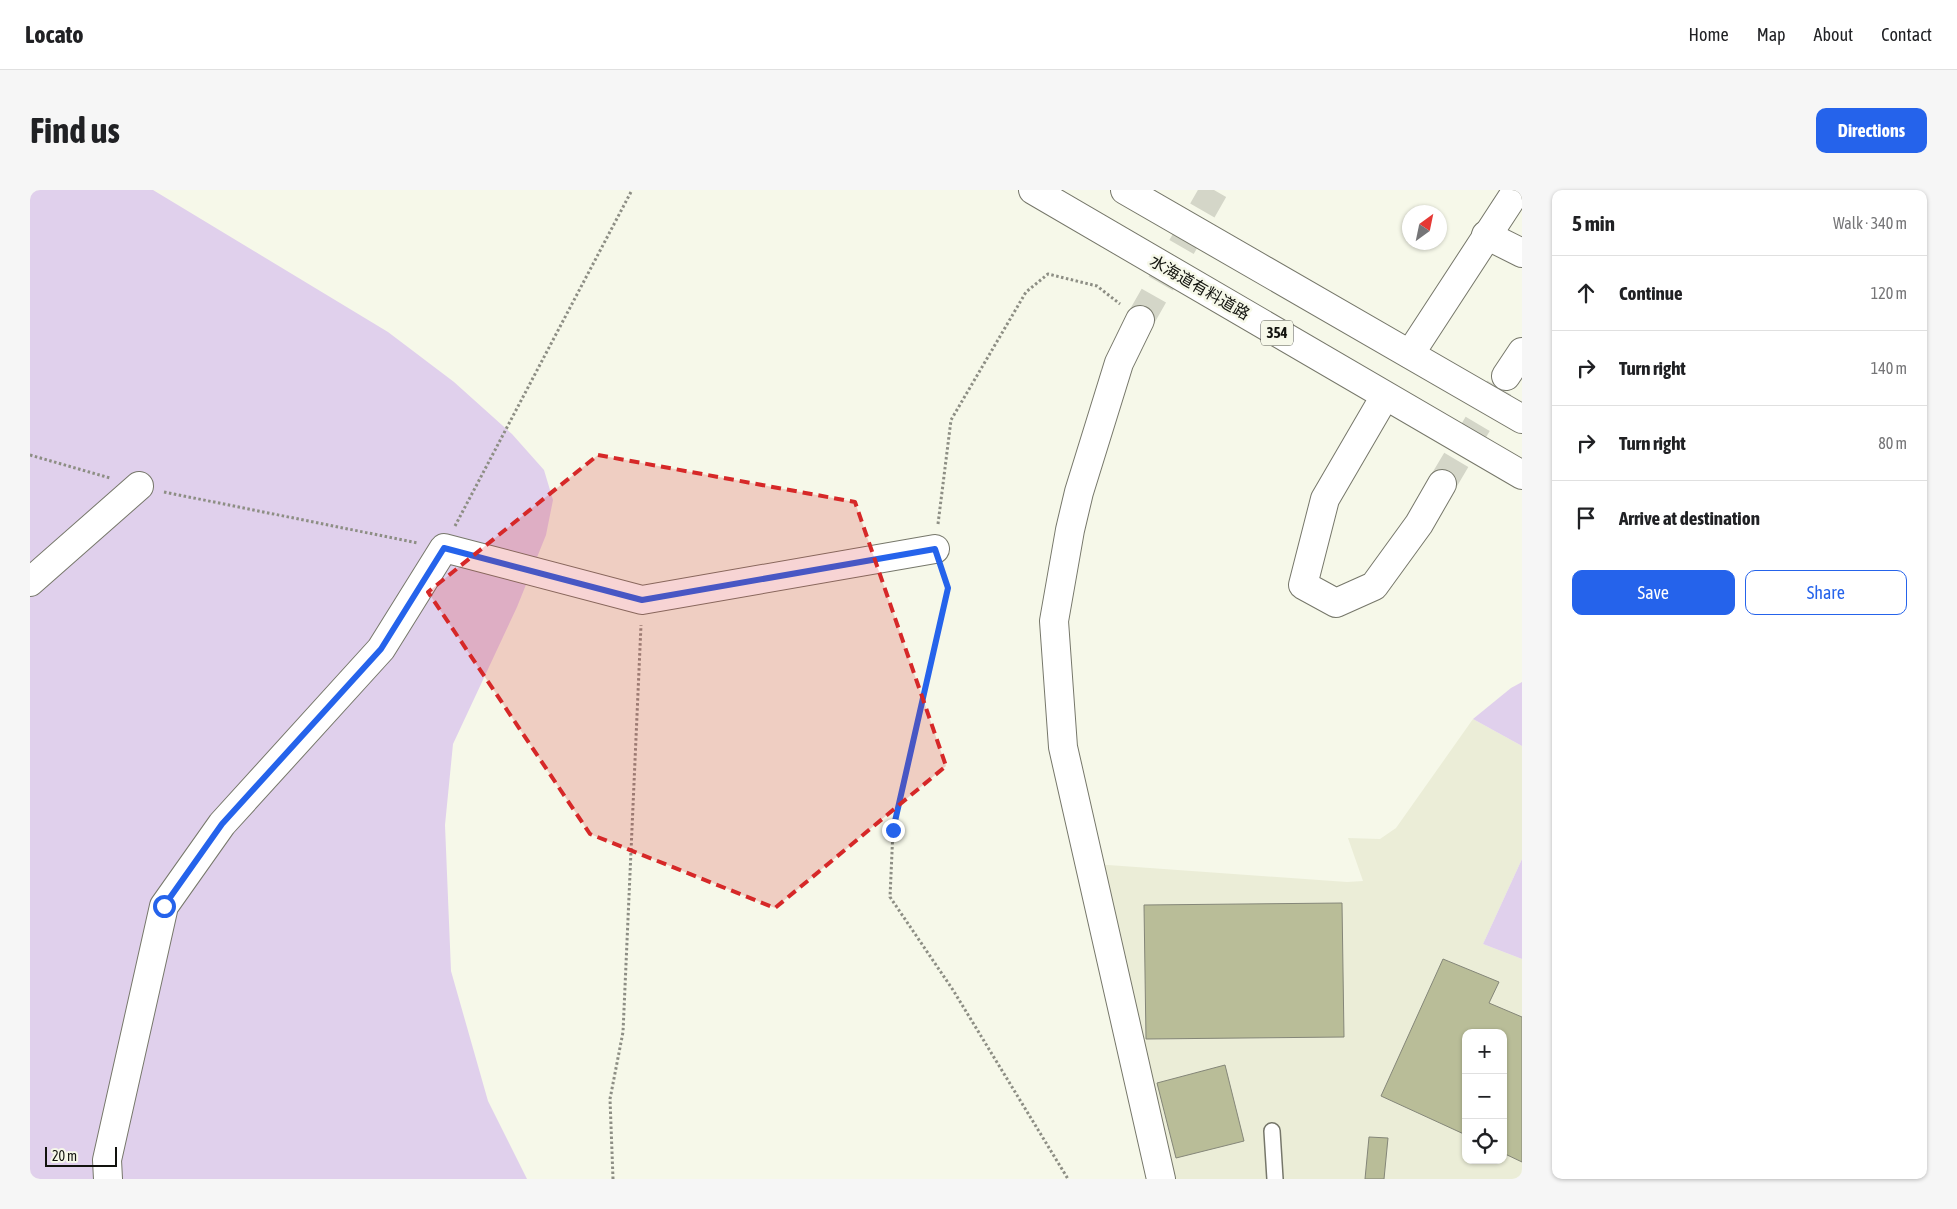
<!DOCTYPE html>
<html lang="en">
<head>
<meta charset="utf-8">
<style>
	body { margin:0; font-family:"Asap Condensed","Noto Sans JP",sans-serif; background:#f6f6f6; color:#202124 }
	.controls { position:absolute; right:15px; bottom:15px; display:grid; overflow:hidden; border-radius:10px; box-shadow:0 1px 4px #0004 }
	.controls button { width:45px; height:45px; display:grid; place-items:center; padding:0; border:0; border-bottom:1px solid #e0e0e0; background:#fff; color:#202124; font:25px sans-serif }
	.compass { position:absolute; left:1372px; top:15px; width:45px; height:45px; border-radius:50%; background:#fff; box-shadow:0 1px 4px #0004; rotate:33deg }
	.scale { position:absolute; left:15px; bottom:12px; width:72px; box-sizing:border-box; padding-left:5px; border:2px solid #12130e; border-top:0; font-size:14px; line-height:18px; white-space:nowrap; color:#12130e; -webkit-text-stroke:4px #f6f8e9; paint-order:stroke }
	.stop { position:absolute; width:15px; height:15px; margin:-11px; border:4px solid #2563eb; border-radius:50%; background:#fff }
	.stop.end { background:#2563eb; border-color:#fff; box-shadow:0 1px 5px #0008 }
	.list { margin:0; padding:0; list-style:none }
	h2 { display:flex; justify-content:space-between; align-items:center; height:65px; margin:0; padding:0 20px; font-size:21px }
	h2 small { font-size:16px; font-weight:400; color:#757577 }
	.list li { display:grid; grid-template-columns:32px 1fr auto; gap:15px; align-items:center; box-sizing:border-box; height:75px; padding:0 20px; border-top:1px solid #e0e0e0 }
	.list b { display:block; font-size:19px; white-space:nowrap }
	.list em { font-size:16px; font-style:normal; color:#757577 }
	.actions { display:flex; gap:10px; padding:15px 20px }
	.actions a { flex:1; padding:11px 0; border:1px solid #2563eb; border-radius:10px; text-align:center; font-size:18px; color:#2563eb }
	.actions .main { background:#2563eb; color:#fff }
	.icon { flex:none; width:28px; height:28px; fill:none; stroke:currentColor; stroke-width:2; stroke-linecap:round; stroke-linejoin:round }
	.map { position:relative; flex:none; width:1492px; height:989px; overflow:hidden; border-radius:10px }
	header { display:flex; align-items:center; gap:30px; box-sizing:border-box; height:70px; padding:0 25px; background:#fff; border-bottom:1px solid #e0e0e0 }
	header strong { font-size:24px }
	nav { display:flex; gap:28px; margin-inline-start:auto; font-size:18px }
	.intro { display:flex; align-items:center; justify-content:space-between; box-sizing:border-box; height:120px; padding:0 30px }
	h1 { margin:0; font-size:35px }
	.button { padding:12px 22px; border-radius:10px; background:#2563eb; color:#fff; font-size:18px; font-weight:700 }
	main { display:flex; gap:30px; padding:0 30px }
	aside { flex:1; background:#fff; border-radius:10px; box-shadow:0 1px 4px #0004 }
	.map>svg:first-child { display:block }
</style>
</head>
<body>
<header>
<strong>Locato</strong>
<nav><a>Home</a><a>Map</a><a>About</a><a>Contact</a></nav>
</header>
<div class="intro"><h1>Find us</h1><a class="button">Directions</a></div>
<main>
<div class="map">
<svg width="1492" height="989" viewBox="0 0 1492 989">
	<rect width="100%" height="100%" fill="#f6f8e9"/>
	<path fill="#ebedd7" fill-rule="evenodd" d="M 1443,529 L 1492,556 L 1492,669 L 1453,754 L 1492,769 L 1492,989 L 1143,989 L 1064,674 L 1317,692 L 1333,691 L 1318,648 L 1350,649 L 1366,638 ZM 1436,843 L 1473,843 L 1473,970 L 1436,970 Z"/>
	<g fill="#e0d0ec">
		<polygon points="0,0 123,0 358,142 424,192 482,244 514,280 523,310 516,345 487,417 423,554 415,635 421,781 458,911 497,989 0,989"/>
		<polygon points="1492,492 1492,556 1443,529 1481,498"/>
		<polygon points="1492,669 1492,769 1453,754"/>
	</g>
	<g fill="#b9bd98" stroke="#848678">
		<polygon points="1312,713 1314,847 1116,849 1114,715"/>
		<polygon points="1413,769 1469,792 1459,813 1492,827 1492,972 1473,963 1473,843 1436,843 1436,945 1351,906"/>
		<polygon points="1195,875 1214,951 1146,968 1127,893"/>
		<polygon points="1339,947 1358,948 1354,989 1335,989"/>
	</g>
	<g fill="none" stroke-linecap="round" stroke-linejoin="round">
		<g stroke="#d4d6c8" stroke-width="28" stroke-dasharray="28 14" stroke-linecap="butt">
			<polyline points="1110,130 1184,0"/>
			<polyline points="1412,294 1476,186"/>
		</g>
		<g stroke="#76776a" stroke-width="18">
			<polyline id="lane" points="1242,941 1245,989"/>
		</g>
		<g stroke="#76776a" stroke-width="30">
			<g id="street">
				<polyline points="1456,45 1492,63"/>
				<polyline points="1110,130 1089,173 1049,302 1040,340 1024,431 1033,557 1131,989"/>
				<polyline points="1380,164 1487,0"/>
				<polyline points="1476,186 1492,162"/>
				<polyline points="1355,206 1295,309 1273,395 1306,413 1344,396 1389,334 1412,294"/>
				<polyline points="0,392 109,296"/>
				<polyline points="78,989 77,970 134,716 192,634 351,459 414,358 612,410 905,359"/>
			</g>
		</g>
		<g stroke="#76776a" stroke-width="30">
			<g id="highway">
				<polyline points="1003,0 1492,285"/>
				<polyline points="1095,0 1492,229"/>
			</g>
		</g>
		<g stroke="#8d8e84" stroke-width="3" stroke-dasharray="2.5 2.5" stroke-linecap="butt">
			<polyline points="0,265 80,288"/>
			<polyline points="134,302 388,353"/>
			<polyline points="908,334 921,230 996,102 1018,84 1067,96 1090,114"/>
			<polyline points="425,336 602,0"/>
			<polyline points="913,384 918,398 863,640 860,707 923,800 1038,989"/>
			<polyline points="583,989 580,909 593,842 611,435"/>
		</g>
		<use href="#lane" stroke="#fff" stroke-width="15"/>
		<use href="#street" stroke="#fff" stroke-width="28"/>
		<use href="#highway" stroke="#fff" stroke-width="28"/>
	</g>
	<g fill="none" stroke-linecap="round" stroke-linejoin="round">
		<polyline stroke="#2563eb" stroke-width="6" points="134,716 192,634 351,459 414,358 612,410 905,359 918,398 863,640"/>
	</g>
	<path fill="#d62828" fill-opacity="0.2" stroke="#d62828" stroke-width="4" stroke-dasharray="10 6" stroke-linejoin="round" d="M 568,265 L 825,312 L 916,576 L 745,718 L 560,644 L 398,402 Z"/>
	<g text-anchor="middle" stroke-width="5" stroke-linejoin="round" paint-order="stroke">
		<rect fill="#f6f8e9" stroke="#565850" stroke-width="1" x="1231" y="130.5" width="32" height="25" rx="4"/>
		<g font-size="15" font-weight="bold" fill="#12130e">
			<text x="1247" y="148">354</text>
		</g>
		<g font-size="16" fill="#12130e" stroke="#f6f8e9">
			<text transform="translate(1170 97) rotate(30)" y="6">水海道有料道路</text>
		</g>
	</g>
</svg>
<div class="controls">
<button>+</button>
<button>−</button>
<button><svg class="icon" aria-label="locate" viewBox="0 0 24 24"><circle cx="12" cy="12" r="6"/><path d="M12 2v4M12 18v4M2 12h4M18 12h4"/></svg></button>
</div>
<svg class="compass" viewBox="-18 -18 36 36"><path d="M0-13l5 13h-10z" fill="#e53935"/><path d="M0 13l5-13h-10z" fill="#757577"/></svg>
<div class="scale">20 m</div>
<div class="stop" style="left:134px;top:716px"></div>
<div class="stop end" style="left:863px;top:640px"></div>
</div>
<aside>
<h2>5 min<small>Walk · 340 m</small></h2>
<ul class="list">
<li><svg class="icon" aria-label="ahead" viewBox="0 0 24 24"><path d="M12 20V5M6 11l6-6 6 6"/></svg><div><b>Continue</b></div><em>120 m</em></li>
<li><svg class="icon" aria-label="right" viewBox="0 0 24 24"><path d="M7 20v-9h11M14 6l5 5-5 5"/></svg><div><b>Turn right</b></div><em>140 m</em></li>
<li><svg class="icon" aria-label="right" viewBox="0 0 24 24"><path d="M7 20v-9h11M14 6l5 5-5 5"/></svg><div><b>Turn right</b></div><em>80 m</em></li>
<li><svg class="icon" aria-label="arrive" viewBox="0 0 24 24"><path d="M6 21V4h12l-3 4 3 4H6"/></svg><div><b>Arrive at destination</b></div></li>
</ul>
<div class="actions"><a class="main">Save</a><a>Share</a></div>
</aside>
</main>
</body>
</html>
